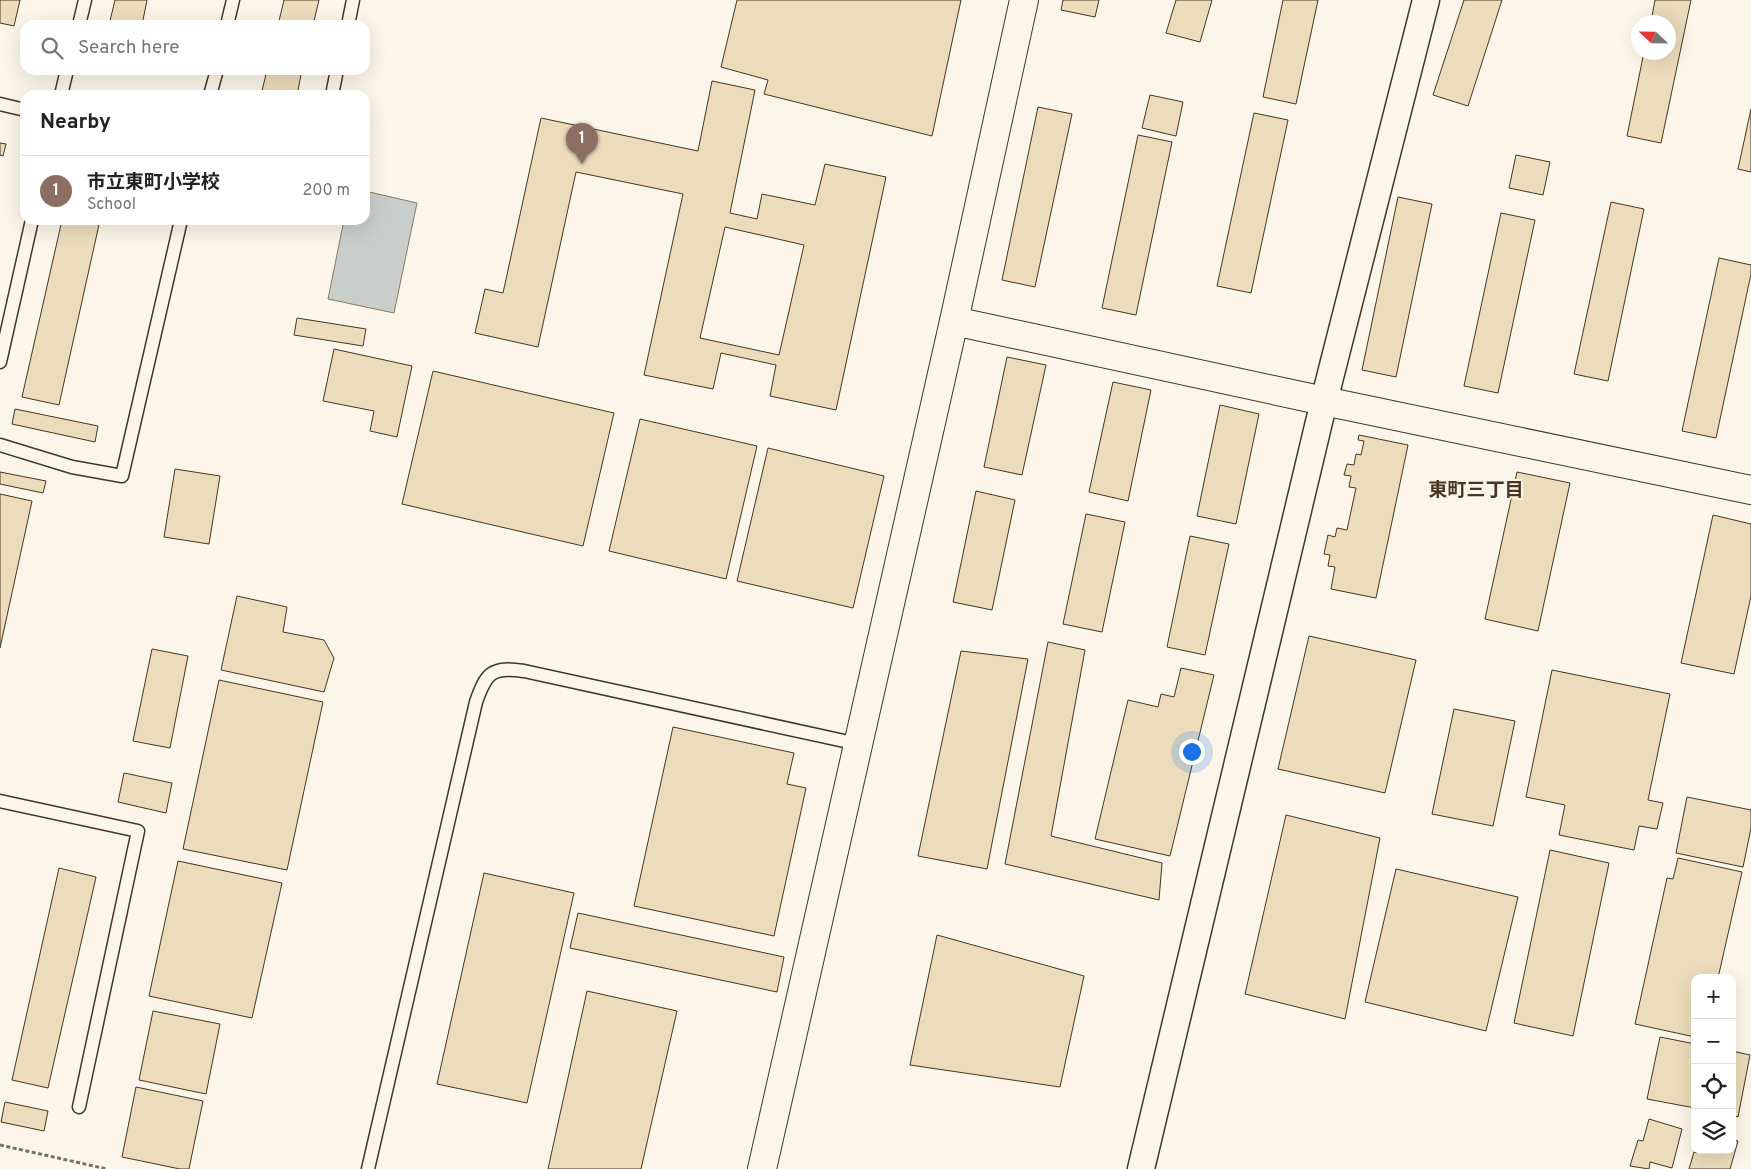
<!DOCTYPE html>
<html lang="en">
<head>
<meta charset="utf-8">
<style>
	body { margin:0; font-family:Overpass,"Noto Sans JP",sans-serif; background:#f6f6f6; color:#222 }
	.controls { position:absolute; right:15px; bottom:15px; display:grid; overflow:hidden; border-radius:10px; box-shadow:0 5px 20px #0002 }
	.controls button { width:45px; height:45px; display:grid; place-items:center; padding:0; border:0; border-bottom:1px solid #e0e0e0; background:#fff; color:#222; font:25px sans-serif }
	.compass { position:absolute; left:1631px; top:15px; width:45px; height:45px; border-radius:50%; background:#fff; box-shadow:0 5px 20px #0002; rotate:292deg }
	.you { position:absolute; left:1191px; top:751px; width:18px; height:18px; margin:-12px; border:4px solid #fff; border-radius:50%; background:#1a73e8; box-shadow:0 0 0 8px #1a73e833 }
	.badge { display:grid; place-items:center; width:32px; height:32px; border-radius:50%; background:#c62828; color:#fff; font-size:16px; font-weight:700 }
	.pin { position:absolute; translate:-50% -41px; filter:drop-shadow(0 1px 2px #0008) }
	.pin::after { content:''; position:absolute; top:26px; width:18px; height:15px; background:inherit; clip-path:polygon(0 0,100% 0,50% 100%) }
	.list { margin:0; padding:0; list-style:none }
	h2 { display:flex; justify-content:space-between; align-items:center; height:65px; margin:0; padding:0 20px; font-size:21px }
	h2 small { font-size:16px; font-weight:400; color:#767676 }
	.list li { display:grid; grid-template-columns:32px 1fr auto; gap:15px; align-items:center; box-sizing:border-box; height:70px; padding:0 20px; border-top:1px solid #e0e0e0 }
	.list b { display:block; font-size:19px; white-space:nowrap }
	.list p { margin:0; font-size:16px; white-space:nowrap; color:#767676 }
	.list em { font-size:16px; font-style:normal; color:#767676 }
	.icon { flex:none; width:28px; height:28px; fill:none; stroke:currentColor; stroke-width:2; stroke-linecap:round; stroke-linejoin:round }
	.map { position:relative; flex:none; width:1751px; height:1169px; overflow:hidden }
	.search { position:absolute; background:#fff; box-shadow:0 5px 20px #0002; left:20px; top:20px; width:350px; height:55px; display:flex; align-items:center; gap:12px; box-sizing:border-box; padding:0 18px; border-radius:15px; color:#767676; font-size:19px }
	.panel { position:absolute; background:#fff; box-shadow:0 5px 20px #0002; left:20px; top:90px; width:350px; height:135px; border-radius:15px }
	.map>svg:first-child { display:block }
</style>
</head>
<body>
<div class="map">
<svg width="1751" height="1169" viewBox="0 0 1751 1169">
	<rect width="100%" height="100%" fill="#fbf6e9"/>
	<polygon fill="#c9cecd" stroke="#887966" points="365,191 417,203 394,313 328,299 344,220 365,220"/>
	<g fill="#ecdcbc" stroke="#4a3520" fill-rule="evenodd">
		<polygon points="0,0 20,0 14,26 0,23"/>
		<polygon points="115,0 147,0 142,25 109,25"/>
		<polygon points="284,0 319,0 313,25 278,25"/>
		<polygon points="737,0 961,0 932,136 764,94 768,80 721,67"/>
		<polygon points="1063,0 1099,0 1095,17 1061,10"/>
		<polygon points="1176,0 1212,0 1200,42 1166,33"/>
		<polygon points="1283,0 1318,0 1296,104 1263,97"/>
		<polygon points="1464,0 1502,0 1468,106 1433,95"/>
		<polygon points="1655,0 1691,0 1661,143 1627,136 1644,52 1668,52 1668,22 1651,22"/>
		<polygon points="267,70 302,70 297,95 261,95"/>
		<path d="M 712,81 L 755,90 L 730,213 L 757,219 L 762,194 L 815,205 L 825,164 L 886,177 L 836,410 L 770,396 L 776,365 L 721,353 L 713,389 L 644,375 L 683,194 L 576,172 L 538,347 L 475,333 L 485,289 L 503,293 L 541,118 L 698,151 ZM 725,227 L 804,245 L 779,355 L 700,338 Z"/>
		<polygon points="1150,95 1183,102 1176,136 1142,128"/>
		<polygon points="1038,107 1072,114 1035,287 1002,280"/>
		<polygon points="1751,109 1751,172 1738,169"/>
		<polygon points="1254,113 1288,120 1251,293 1217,286"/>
		<polygon points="1138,135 1172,142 1136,315 1102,308"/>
		<polygon points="0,143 6,144 3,156 0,155"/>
		<polygon points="1516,155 1550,162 1543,195 1509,188"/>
		<polygon points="1398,197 1432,204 1396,377 1362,370"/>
		<polygon points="1611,202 1644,209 1608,381 1574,374"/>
		<polygon points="1501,213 1535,220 1498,393 1464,386"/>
		<polygon points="62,220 100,220 59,405 22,397"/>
		<polygon points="1719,258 1751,265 1751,274 1716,438 1682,431"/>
		<polygon points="297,318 366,329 363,346 294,335"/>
		<polygon points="334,349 412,366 397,437 370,431 374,411 323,401"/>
		<polygon points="1007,357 1046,365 1022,475 984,467"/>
		<polygon points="433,371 614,413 583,546 402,504"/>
		<polygon points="1113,382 1151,390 1128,501 1089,492"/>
		<polygon points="1220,405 1259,414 1236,524 1197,516"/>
		<polygon points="15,409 98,426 95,442 12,424"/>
		<polygon points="640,419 757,446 726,579 609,551"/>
		<polygon points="1359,435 1408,445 1376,598 1331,589 1335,567 1328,566 1330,555 1324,554 1328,535 1335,537 1337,528 1347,530 1356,488 1349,487 1351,476 1344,475 1347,464 1354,465 1356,454 1361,455 1364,441 1358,440"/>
		<polygon points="768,448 884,476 853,608 737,581"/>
		<polygon points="175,469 220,476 209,544 164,537"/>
		<polygon points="0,472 46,481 43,493 0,484"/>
		<polygon points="1517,472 1570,483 1538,631 1485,619"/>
		<polygon points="976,491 1015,500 992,610 953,602"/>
		<polygon points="0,494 32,501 0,648"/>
		<polygon points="1086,514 1125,522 1102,632 1063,624"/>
		<polygon points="1713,515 1751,524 1751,596 1734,674 1681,663"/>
		<polygon points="1190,536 1229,544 1205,655 1167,647"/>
		<polygon points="237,596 287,607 283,632 324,640 334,658 324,692 221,670"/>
		<polygon points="1309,636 1416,660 1385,793 1278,769"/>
		<polygon points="1048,642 1085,650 1051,836 1162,863 1159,900 1005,864"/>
		<polygon points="152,649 188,656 170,748 133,741"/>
		<polygon points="961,651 1028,659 987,869 918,856"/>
		<polygon points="1181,668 1214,675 1170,856 1095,839 1128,700 1158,707 1161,694 1174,697"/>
		<polygon points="1552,670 1670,694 1648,800 1663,803 1657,829 1639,826 1634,850 1559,835 1565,805 1526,797"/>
		<polygon points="219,680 323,702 287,870 183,849"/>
		<polygon points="1454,709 1515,721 1493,826 1432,814"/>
		<polygon points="673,727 794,753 787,784 806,788 774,936 634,906"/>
		<polygon points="124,773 172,783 166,813 118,802"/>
		<polygon points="1687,797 1751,810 1751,828 1743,867 1676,853"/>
		<polygon points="1286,815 1380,838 1345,1019 1245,994"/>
		<polygon points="1550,850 1609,863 1573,1036 1514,1023"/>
		<polygon points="1678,858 1742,872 1718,978 1695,978 1695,1037 1635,1024 1667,878 1673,879"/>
		<polygon points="178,861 282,883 252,1018 149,996"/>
		<polygon points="59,868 96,877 48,1088 12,1080"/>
		<polygon points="1396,869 1518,897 1486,1031 1365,1002"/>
		<polygon points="484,873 574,893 527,1103 437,1084"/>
		<polygon points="578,913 784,957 777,992 570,948"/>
		<polygon points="937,935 1084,976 1060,1087 910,1065"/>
		<polygon points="587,991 677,1011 641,1169 548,1169"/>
		<polygon points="153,1011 220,1024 206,1094 139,1080"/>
		<polygon points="1660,1037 1695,1044 1695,1108 1647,1099"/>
		<polygon points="1732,1051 1750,1055 1738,1117 1732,1115"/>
		<polygon points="136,1087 203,1101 189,1169 180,1169 122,1157"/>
		<polygon points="5,1102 48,1111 44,1131 1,1122"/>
		<polygon points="1649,1119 1682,1129 1672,1168 1650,1162 1649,1169 1630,1166 1638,1140 1643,1141"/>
		<polygon points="1732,1140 1738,1141 1730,1169 1689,1169 1694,1152 1698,1153 1699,1150 1732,1150"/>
	</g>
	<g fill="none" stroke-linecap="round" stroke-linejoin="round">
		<g stroke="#4a3520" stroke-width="15">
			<g id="lane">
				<polyline points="79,25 85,0"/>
				<polyline points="227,25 233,0"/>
				<polyline points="348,25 353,0"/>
				<polyline points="61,95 67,70"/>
				<polyline points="210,95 217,70"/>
				<polyline points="332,95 337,70"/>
				<polyline points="0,104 25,110"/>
				<polyline points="0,362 32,220"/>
				<polyline points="0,445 72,467 122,476 181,220"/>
				<polyline points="0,801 138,831 79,1107"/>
				<path d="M 368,1169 L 476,702 C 486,673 492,666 524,671 L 858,744"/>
			</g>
		</g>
		<g stroke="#4a3520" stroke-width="29">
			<polyline id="street" points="1141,1169 1324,401 1426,0"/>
		</g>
		<g stroke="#4a3520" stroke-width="30">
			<g id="secondary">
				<polyline points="954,321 1324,401 1751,490"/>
				<polyline points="762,1169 954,321 1024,0"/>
			</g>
		</g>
		<polyline stroke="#7f6f5c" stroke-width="3" stroke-dasharray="4 2.5" stroke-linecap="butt" points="0,1145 107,1169"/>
		<use href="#lane" stroke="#fbf6e9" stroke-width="12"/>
		<use href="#street" stroke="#fbf6e9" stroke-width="26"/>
		<use href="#secondary" stroke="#fbf6e9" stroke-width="28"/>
	</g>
	<g text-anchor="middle" stroke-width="4" stroke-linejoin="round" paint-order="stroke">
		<g font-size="19" font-weight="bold" fill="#4a3520" stroke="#fbf6e9">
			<text x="1476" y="496">東町三丁目</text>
		</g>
	</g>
</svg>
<div class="controls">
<button>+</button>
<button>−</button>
<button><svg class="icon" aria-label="locate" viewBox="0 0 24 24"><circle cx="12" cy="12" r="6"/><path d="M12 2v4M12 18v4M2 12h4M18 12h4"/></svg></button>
<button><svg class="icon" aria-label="layers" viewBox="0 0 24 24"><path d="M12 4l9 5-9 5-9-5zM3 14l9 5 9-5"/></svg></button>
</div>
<svg class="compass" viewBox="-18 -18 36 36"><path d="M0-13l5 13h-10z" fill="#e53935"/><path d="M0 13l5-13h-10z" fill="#767676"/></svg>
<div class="you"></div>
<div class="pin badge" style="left:582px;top:164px;background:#8d6e63">1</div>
<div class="search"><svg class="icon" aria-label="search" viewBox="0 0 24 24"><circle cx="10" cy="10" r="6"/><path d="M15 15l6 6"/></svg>Search here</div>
<section class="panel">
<h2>Nearby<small></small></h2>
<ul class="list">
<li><span class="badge" style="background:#8d6e63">1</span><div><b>市立東町小学校</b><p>School</p></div><em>200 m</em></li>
</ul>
</section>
</div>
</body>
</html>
